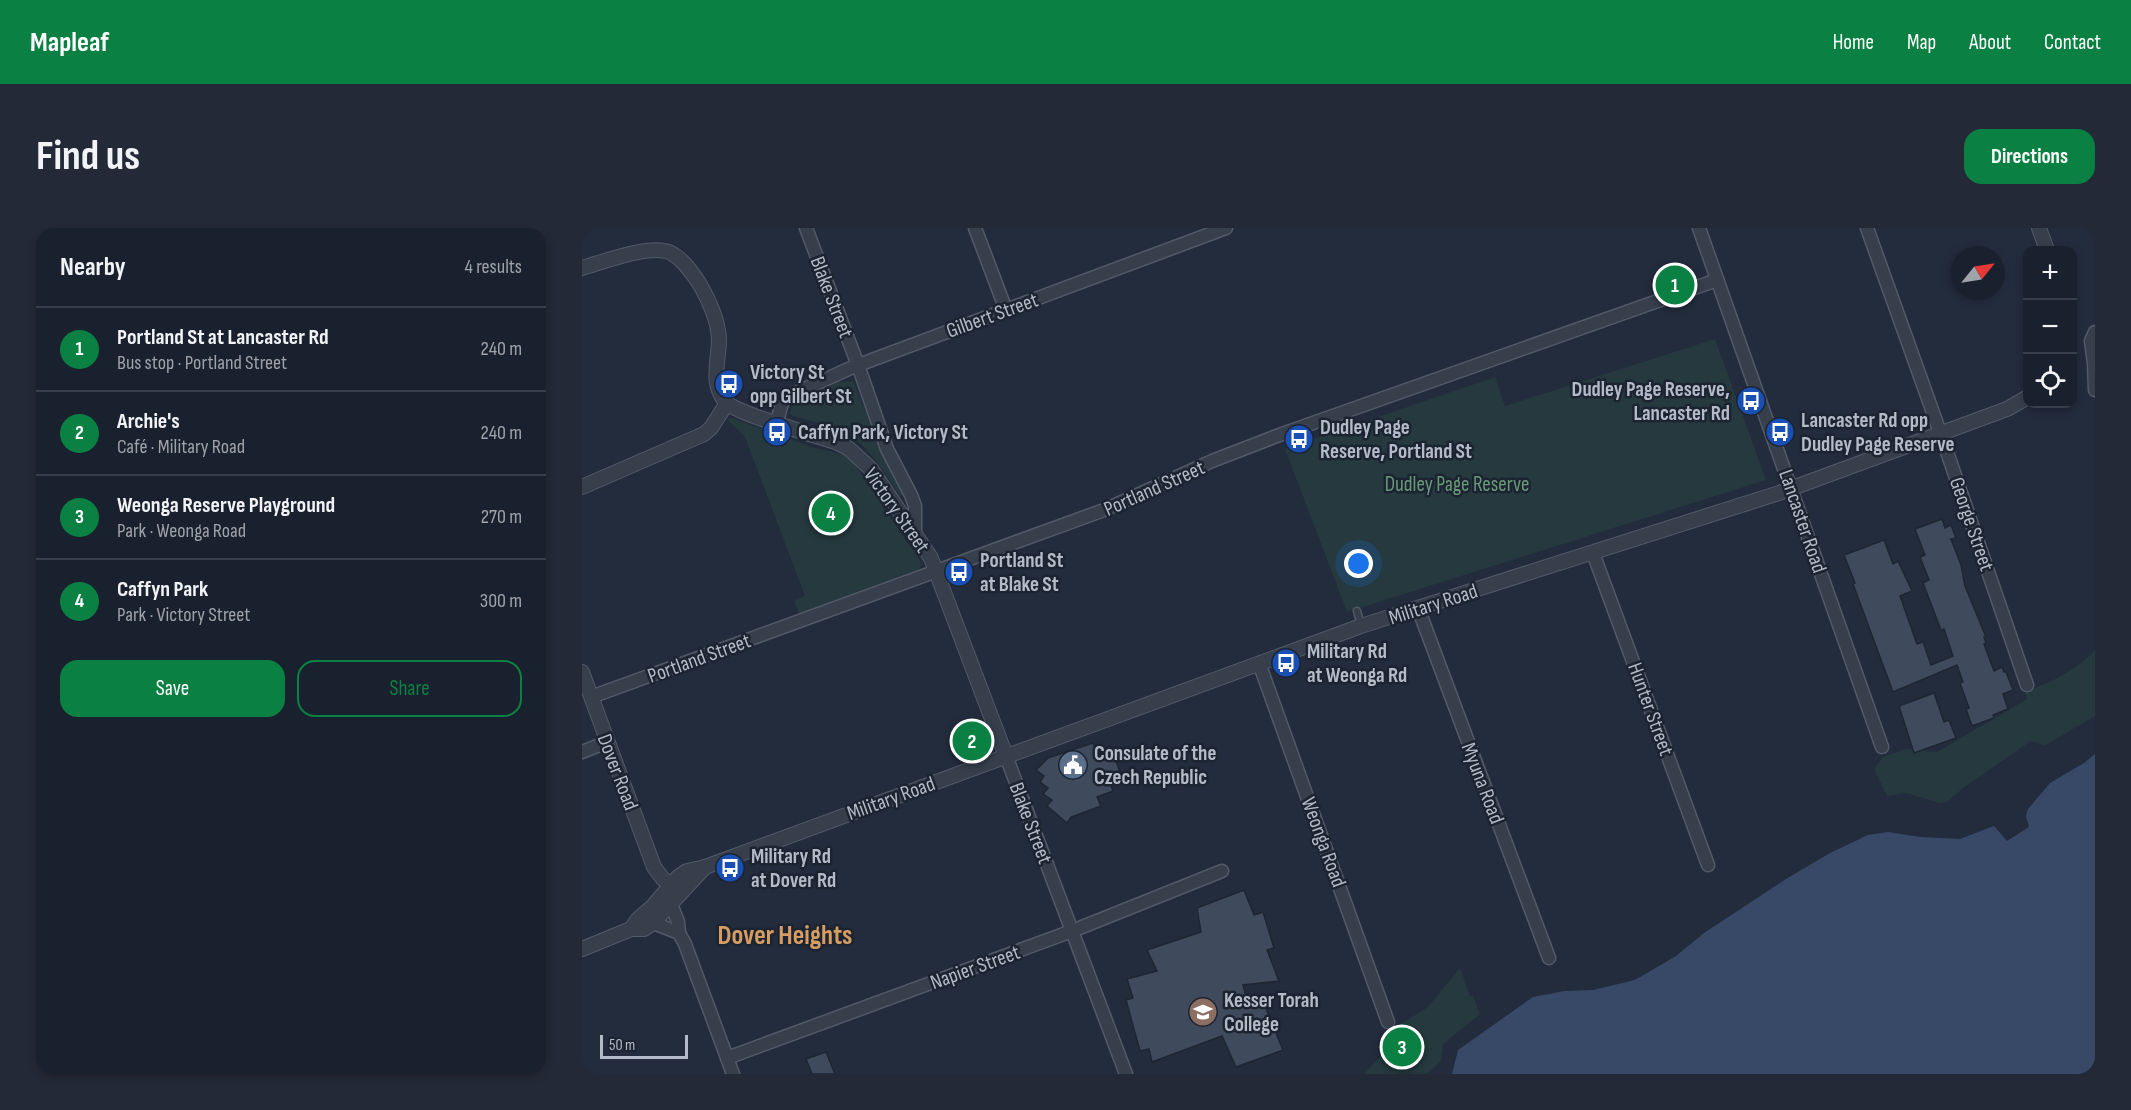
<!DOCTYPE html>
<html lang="en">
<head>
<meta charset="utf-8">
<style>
	body { margin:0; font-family:"Sofia Sans Condensed",sans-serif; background:#232936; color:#f1f3f6 }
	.controls { position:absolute; right:18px; top:18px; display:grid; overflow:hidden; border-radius:12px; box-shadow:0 3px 9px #0003 }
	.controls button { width:54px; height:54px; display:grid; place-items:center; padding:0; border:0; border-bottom:2px solid #383e4a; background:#1a212e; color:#f1f3f6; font:30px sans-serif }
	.compass { position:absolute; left:1369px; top:18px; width:54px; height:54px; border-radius:50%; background:#1a212e; box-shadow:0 3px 9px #0003; rotate:60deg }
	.scale { position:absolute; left:18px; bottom:15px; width:88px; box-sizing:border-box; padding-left:6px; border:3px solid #b3bac8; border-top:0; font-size:16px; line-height:21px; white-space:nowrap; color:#b3bac8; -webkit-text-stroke:4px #1c2432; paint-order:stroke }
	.you { position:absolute; left:777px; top:336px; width:21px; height:21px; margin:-15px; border:4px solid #fff; border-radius:50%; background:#1a73e8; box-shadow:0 0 0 9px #1a73e833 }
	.badge { display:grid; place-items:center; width:39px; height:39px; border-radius:50%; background:#0b8043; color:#fff; font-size:20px; font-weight:700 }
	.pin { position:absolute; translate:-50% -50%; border:3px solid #fff; box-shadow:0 2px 6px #0006 }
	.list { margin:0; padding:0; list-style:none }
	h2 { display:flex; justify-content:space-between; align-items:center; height:78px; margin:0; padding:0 24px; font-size:26px }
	h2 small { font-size:20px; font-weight:400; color:#9fa3aa }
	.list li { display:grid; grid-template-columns:39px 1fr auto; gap:18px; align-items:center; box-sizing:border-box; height:84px; padding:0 24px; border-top:2px solid #383e4a }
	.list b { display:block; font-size:22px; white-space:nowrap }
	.list p { margin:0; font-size:20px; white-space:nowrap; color:#9fa3aa }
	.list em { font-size:20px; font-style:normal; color:#9fa3aa }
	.actions { display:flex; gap:12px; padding:18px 24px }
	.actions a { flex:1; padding:14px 0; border:2px solid #0b8043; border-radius:18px; text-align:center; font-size:21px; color:#0b8043 }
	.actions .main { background:#0b8043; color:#fff }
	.icon { flex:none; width:33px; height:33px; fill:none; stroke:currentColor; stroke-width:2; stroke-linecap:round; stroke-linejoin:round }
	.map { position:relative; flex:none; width:1513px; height:846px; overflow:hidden; border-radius:18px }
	header { display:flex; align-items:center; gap:36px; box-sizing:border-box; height:84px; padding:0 30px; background:#0b8043; color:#fff }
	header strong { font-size:28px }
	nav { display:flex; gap:33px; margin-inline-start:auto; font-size:21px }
	.intro { display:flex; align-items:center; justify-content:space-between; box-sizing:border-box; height:144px; padding:0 36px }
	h1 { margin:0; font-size:42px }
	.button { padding:15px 27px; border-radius:18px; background:#0b8043; color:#fff; font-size:21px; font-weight:700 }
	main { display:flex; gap:36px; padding:0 36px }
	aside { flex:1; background:#1a212e; border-radius:18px; box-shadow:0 3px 9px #0003 }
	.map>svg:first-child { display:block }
</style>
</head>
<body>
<header>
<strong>Mapleaf</strong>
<nav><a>Home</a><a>Map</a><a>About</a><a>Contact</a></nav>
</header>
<div class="intro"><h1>Find us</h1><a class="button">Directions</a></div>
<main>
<aside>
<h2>Nearby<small>4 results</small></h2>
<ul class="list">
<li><span class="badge">1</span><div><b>Portland St at Lancaster Rd</b><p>Bus stop · Portland Street</p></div><em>240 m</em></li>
<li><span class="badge">2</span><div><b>Archie's</b><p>Café · Military Road</p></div><em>240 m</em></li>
<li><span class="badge">3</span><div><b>Weonga Reserve Playground</b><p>Park · Weonga Road</p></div><em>270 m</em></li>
<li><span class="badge">4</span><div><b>Caffyn Park</b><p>Park · Victory Street</p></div><em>300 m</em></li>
</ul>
<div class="actions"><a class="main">Save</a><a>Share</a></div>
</aside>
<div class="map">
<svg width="1513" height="846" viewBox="0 0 1513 846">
	<rect width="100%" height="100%" fill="#232c3d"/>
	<g fill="#25393e">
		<polygon points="1133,111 1184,252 765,384 703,221 913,149 923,178"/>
		<path d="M 271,153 L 306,238 L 324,266 L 318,268 C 303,245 286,216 260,203 C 243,195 224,193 207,186 L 212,174 L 219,170 L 256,154 Z"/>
		<polygon points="150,190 229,219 264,227 271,234 340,336 337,341 217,386 212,373 223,368 163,209 145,191"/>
		<path d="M 1513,422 L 1513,488 L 1462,518 L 1449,513 L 1381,560 L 1365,574 L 1358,575 L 1324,565 L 1305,568 L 1292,541 L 1301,529 L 1324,521 L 1355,524 L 1445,471 L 1443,464 C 1469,454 1494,443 1513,422 Z"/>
		<polygon points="878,740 888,768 891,768 898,786 861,816 859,833 845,846 782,846 800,827 810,801 845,780"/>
	</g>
	<polygon fill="#384967" points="1513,526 1513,846 870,846 876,822 951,769 983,763 1011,762 1053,752 1094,728 1122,705 1204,651 1248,625 1286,607 1306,604 1338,609 1378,611 1412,598 1425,613 1447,599 1444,588 1446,581 1468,555 1502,535"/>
	<g fill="#3f4a5c" stroke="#1e2634" stroke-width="1.5">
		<polygon points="1360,291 1363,300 1369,297 1374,310 1369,311 1379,337 1383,358 1404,409 1402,409 1404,415 1402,416 1412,443 1420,439 1422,444 1424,444 1431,462 1421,466 1426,481 1411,487 1412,490 1390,498 1384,481 1387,480 1378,455 1381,454 1375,437 1311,464 1271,356 1273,355 1262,327 1302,312 1311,336 1316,333 1330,363 1318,368 1335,416 1341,414 1349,437 1371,428 1362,401 1359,402 1341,355 1347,352 1338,329 1343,327 1333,301"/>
		<polygon points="1352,465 1362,494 1367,492 1374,510 1332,525 1317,478"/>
		<polygon points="511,515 512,518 515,517 518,523 529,519 539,547 527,551 531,563 515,569 519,578 489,589 485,595 465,578 470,572 461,566 466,560 458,554 462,548 454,542 466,530"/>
		<polygon points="662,662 672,687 681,684 692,720 685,722 697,753 661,757 666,775 681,773 701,822 654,839 640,808 570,834 567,821 558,823 544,772 551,770 545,751 575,743 565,722 619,704 615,680"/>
		<polygon points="244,824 253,846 230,846 224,831"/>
	</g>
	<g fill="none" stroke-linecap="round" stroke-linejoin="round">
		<g stroke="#525a68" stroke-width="9">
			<polyline id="service" points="775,383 779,397"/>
		</g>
		<g stroke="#525a68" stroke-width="15">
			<g id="minor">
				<polyline points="224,0 276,137 305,221 329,267 333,278 333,306"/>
				<polyline points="393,0 424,82"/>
				<polyline points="1117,0 1300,519"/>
				<polyline points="1285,0 1364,221 1445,457"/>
				<polyline points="1513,104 1509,113 1512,135 1513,162"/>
				<polyline points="195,194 200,175 209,167 271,139 644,0"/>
				<polyline points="1011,325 1126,637"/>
				<polyline points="836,380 967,730"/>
				<polyline points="677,435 806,794"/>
				<polyline points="9,469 522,282 630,233 700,206 1135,52"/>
				<polyline points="0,524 25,514"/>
				<polyline points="424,528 544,846"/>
				<polyline points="89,676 96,694 97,705"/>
				<polyline points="71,695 97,705 103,716 151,846"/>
				<polyline points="145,830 490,703 640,643"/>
			</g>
		</g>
		<g stroke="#525a68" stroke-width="16">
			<g id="tertiary">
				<polyline points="1457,0 1465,22"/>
				<path d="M 0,40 C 21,34 70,15 89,25 C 101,31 110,45 117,55 C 127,72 136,91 137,111 C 137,132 128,155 143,173 C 153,186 233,207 254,214 L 266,220 L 289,241 L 349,330 L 424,528"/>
				<polyline points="0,259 122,206 129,200 145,175"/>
				<polyline points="0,444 72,639 81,651 89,657"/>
				<polyline points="49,701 56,691 70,679 96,649 105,643 123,639 779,398 1197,265 1425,181 1446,169"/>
				<polyline points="0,721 49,701 62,701 71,695 123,639"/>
			</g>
		</g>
		<use href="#service" stroke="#373f4d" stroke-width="6"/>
		<use href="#minor" stroke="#373f4d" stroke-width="12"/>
		<use href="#tertiary" stroke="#373f4d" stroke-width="14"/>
	</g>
	<defs>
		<g id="bus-disc" transform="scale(1.5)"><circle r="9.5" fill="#1a4fb4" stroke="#1c2432"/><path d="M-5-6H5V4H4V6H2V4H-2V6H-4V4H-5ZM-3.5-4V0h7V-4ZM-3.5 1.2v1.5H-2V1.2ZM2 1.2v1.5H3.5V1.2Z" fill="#fff"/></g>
		<g id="civic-disc" transform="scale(1.5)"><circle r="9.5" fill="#5c6f8a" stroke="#1c2432"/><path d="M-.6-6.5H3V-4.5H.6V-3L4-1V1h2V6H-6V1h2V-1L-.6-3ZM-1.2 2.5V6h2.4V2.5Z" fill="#fff"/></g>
		<g id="school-disc" transform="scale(1.5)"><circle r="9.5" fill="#8d6e63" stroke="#1c2432"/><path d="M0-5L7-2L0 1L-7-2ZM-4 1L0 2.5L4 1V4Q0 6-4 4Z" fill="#fff"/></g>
	</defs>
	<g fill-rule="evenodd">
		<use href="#bus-disc" x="147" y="156"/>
		<use href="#bus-disc" x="1169" y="173"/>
		<use href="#bus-disc" x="195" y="204"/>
		<use href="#bus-disc" x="1198" y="204"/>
		<use href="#bus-disc" x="717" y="211"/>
		<use href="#bus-disc" x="377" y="344"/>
		<use href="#bus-disc" x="704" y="435"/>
		<use href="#civic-disc" x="491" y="537"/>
		<use href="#bus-disc" x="148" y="640"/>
		<use href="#school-disc" x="621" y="784"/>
	</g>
	<g text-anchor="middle" stroke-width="5" stroke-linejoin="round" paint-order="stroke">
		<g font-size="21" fill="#b3bac8" stroke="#1c2432">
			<text transform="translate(250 69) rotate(69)" y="7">Blake Street</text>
			<text transform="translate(410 87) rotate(-20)" y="7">Gilbert Street</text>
			<text transform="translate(572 260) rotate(-24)" y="7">Portland Street</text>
			<text transform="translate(315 282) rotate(55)" y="7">Victory Street</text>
			<text transform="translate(1221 293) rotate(71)" y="7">Lancaster Road</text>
			<text transform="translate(1390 296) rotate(71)" y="7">George Street</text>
			<text transform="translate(851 376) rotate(-18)" y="7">Military Road</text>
			<text transform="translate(117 430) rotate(-20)" y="7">Portland Street</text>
			<text transform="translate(1069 481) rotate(70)" y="7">Hunter Street</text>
			<text transform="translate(36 544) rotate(69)" y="7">Dover Road</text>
			<text transform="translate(901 555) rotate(69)" y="7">Myuna Road</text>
			<text transform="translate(309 570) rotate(-20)" y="7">Military Road</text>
			<text transform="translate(449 595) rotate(69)" y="7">Blake Street</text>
			<text transform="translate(742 614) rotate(70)" y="7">Weonga Road</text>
			<text transform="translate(393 739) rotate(-20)" y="7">Napier Street</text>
		</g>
		<g font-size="21" font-weight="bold" fill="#b3bac8" stroke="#1c2432" text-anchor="start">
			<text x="168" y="151">Victory St<tspan x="168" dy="24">opp Gilbert St</tspan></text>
			<text x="1148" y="168" text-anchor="end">Dudley Page Reserve,<tspan x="1148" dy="24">Lancaster Rd</tspan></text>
			<text x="1219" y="199">Lancaster Rd opp<tspan x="1219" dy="24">Dudley Page Reserve</tspan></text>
			<text x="738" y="206">Dudley Page<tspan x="738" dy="24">Reserve, Portland St</tspan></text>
			<text x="216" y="211">Caffyn Park, Victory St</text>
			<text x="398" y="339">Portland St<tspan x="398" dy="24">at Blake St</tspan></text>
			<text x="725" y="430">Military Rd<tspan x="725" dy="24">at Weonga Rd</tspan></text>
			<text x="512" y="532">Consulate of the<tspan x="512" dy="24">Czech Republic</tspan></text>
			<text x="169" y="635">Military Rd<tspan x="169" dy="24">at Dover Rd</tspan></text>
			<text x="642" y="779">Kesser Torah<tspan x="642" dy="24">College</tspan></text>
		</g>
		<g font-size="21" fill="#6a9979" stroke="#1c2432">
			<text x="875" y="263">Dudley Page Reserve</text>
		</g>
		<g font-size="27" font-weight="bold" fill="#d59d62" stroke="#1c2432">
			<text x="203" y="716">Dover Heights</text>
		</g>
	</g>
</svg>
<div class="controls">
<button>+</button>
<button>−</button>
<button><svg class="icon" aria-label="locate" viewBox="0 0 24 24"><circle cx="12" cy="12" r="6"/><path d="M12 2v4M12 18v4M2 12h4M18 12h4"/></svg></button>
</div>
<svg class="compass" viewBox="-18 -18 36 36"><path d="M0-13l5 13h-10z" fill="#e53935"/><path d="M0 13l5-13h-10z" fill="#9fa3aa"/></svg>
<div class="scale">50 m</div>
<div class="you"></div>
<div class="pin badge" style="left:1093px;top:57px">1</div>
<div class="pin badge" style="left:390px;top:513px">2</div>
<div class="pin badge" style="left:820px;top:819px">3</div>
<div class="pin badge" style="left:249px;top:285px">4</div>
</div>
</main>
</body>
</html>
